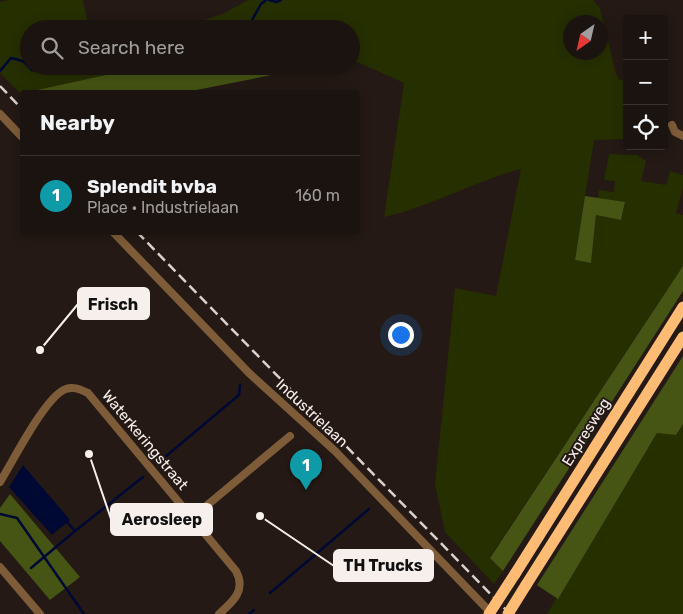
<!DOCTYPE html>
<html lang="en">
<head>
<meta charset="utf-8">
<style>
	body { margin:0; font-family:Rubik,sans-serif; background:#28201d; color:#f1f3f6 }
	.controls { position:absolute; right:15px; top:15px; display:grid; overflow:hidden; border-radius:5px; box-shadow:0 2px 12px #0003 }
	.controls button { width:45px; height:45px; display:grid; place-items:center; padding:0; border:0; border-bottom:1px solid #39322f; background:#1b130f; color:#f1f3f6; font:25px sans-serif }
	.compass { position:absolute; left:563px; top:15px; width:45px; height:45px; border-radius:50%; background:#1b130f; box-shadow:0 2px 12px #0003; rotate:214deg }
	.you { position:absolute; left:400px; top:334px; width:18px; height:18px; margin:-12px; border:4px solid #fff; border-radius:50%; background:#1a73e8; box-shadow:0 0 0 8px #1a73e833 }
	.badge { display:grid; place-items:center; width:32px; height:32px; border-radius:50%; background:#2563eb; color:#fff; font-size:16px; font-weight:700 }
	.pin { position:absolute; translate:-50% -41px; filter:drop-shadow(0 1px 2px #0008) }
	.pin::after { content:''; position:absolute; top:26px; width:18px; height:15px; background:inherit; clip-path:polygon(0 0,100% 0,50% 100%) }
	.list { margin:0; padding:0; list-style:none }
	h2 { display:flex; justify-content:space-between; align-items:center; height:65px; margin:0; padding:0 20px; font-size:21px }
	h2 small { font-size:16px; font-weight:400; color:#a09e9e }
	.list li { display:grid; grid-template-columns:32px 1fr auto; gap:15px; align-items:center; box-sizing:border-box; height:80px; padding:0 20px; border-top:1px solid #39322f }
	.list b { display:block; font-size:19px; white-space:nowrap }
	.list p { margin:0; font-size:16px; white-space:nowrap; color:#a09e9e }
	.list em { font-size:16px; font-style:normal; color:#a09e9e }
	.icon { flex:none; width:28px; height:28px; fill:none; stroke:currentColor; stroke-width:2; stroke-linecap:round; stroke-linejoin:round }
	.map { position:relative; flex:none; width:683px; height:614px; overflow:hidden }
	.search { position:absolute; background:#1b130f; box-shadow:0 2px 12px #0003; left:20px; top:20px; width:340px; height:55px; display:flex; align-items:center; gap:12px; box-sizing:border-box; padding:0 18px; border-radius:28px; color:#a09e9e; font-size:19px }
	.panel { position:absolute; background:#1b130f; box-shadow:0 2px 12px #0003; left:20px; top:90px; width:340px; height:145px; border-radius:5px }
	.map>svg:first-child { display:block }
</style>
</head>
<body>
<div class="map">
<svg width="683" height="614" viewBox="0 0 683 614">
	<rect width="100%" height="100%" fill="#241914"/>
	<g fill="#262f00" fill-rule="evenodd">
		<polygon points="8,0 83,0 89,29 29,29 29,66 147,66 21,94 0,73 0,2"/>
		<path d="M 248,0 L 593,0 L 600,8 L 616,74 L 620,80 L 627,79 L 627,139 L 594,140 L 575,260 L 591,263 L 596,215 L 621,220 L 625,203 L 598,198 L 599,190 L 614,192 L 615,181 L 604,180 L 609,154 L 637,155 L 646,161 L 641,181 L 666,185 L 670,171 L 683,175 L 683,187 L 676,213 L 683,215 L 683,266 L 490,557 L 503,571 L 494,584 L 445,532 L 435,484 L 455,288 L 496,296 L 521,169 C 474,181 431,207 384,217 L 404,83 L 351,59 L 351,29 L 174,29 L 223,14 ZM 570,22 L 600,22 L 600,52 L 570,52 Z"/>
		<polygon points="683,424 683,614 547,614 658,432 676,435"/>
	</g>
	<g fill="#465414">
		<polygon points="147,66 285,66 287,72 186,92 28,92"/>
		<polygon points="585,196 625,202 621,220 596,215 591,263 575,260"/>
		<polygon points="683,266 683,291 503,571 490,558"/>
		<polygon points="683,356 683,424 676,435 657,433 558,599 537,585"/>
		<polygon points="10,494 80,577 50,600 0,541 0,508"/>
	</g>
	<polygon fill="#000834" points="23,465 70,520 52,535 9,487"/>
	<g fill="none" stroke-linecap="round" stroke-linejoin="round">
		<g stroke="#000834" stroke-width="2.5">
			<polyline points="269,0 276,2 281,0"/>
			<polyline points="223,29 227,24 230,24 234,29"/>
			<polyline points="241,29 251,22 261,4 266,0"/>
			<polyline points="0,71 11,58 23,61 32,70 36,70 37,66"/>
			<polyline points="159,462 239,395 240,385"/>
			<polyline points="0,514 17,518 84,614"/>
			<polyline points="67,522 75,531 143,477"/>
			<polyline points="31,568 75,531"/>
			<polyline points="270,593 369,509"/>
			<polyline points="249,614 254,610"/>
		</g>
		<g stroke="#7e5c39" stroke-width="8">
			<polyline points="0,114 22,137"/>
			<polyline points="672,125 675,132 683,136"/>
			<polyline points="113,232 249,373 335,451 492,614"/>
			<path d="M 0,482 C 12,463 46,395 66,389 C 74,386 81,390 88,393 L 236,571 C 246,590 234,601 219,614"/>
			<polyline points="193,517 290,436"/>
			<polyline points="0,567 40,614"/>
		</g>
		<g stroke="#febb73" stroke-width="11">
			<polyline points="515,574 683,307"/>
			<polyline points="526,585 683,337"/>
		</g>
		<g stroke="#dad2ce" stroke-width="2.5" stroke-dasharray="10 5" stroke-linecap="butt">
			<polyline points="0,86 22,109"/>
			<polyline points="137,232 510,614"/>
		</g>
		<g stroke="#febb73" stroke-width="11">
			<polyline points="489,614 515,574"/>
			<polyline points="508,614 526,585"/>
		</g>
	</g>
	<g text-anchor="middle" stroke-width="4" stroke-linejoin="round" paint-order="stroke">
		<g font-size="15" fill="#f7efeb" stroke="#241914">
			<text transform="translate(312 413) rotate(43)" y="5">Industrielaan</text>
			<text transform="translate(586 432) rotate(-58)" y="5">Expresweg</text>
			<text transform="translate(145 440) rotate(50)" y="5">Waterkeringstraat</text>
		</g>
	</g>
	<path fill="none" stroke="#f7efeb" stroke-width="2" d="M40 350L78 304M89 454L111 519M260 516L334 566"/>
	<g fill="#f7efeb" stroke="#241914" stroke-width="2">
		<circle cx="40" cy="350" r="5"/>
		<circle cx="89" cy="454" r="5"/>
		<circle cx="260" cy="516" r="5"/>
	</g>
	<g fill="#f7efeb" stroke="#f7efeb" stroke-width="2">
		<rect x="78" y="288" width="71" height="31" rx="5"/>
		<rect x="111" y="504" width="101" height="31" rx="5"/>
		<rect x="334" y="550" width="99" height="31" rx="5"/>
	</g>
	<g font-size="16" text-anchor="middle" font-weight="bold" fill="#111">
		<text x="113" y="310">Frisch</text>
		<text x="162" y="525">Aerosleep</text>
		<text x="383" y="571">TH Trucks</text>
	</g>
</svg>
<div class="controls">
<button>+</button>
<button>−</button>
<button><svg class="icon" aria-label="locate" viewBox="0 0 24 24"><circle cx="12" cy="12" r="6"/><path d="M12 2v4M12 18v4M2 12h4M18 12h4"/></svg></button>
</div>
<svg class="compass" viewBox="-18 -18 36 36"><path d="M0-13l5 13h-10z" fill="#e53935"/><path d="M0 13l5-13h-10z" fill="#a09e9e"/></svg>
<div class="you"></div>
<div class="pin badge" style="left:306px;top:490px;background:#0f9aa8">1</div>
<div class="search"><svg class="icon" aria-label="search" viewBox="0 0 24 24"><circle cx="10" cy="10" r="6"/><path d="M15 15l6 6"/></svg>Search here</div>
<section class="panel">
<h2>Nearby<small></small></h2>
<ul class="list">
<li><span class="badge" style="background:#0f9aa8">1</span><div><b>Splendit bvba</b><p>Place · Industrielaan</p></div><em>160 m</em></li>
</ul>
</section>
</div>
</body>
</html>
